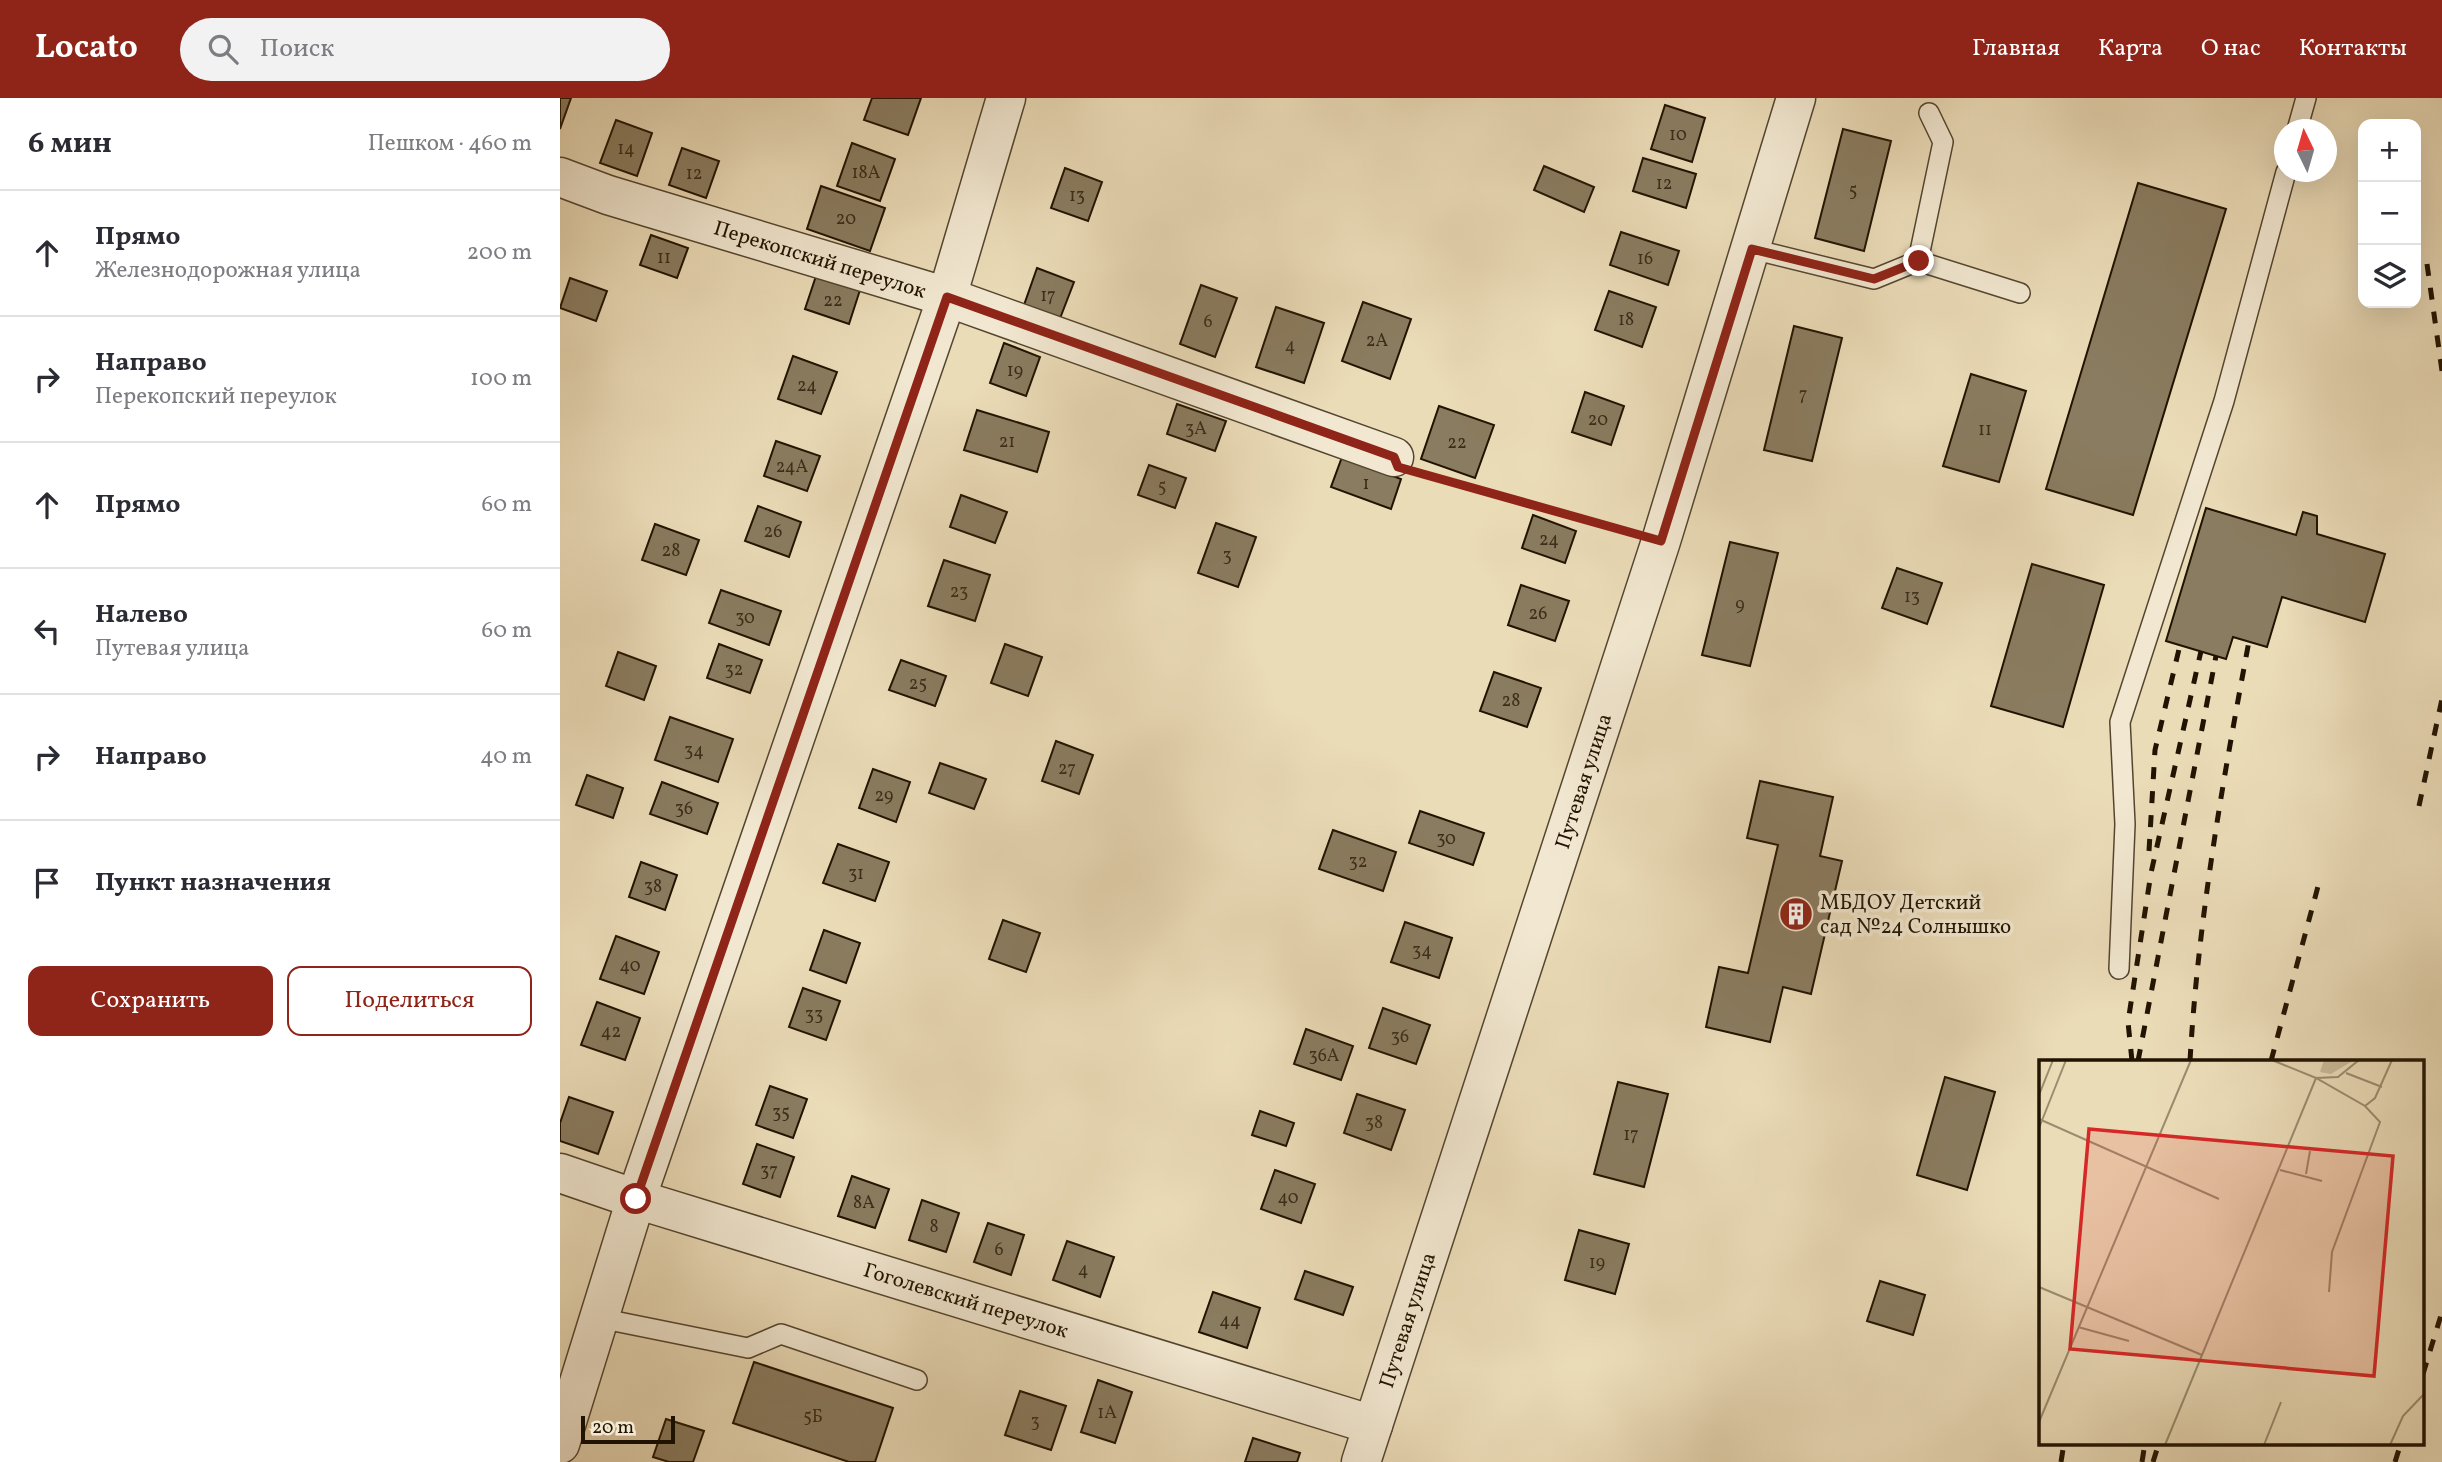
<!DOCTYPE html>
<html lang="ru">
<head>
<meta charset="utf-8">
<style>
	body { margin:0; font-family:Vollkorn,serif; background:#f2f2f3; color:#2b2b33 }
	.controls { position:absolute; right:21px; top:21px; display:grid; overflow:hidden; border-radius:14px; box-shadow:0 7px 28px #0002 }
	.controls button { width:63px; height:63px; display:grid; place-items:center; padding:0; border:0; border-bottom:2px solid #e1e1e2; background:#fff; color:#2b2b33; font:35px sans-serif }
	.compass { position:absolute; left:1714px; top:21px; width:63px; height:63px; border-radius:50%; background:#fff; box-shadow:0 7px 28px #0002; rotate:355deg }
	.scale { position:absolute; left:21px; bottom:18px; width:94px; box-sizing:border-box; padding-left:7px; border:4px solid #211301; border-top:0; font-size:19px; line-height:24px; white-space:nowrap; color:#211301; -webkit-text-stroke:5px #f2e8d1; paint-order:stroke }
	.stop { position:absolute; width:21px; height:21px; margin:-16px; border:5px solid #8f2418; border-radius:50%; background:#fff }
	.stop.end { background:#8f2418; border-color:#fff; box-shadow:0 2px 7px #0008 }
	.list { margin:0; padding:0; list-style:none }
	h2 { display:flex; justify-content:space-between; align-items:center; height:91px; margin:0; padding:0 28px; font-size:30px }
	h2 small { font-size:23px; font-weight:400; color:#7c7c81 }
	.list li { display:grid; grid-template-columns:46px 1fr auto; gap:21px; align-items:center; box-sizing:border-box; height:126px; padding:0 28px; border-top:2px solid #e1e1e2 }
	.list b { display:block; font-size:26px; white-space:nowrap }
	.list p { margin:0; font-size:23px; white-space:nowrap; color:#7c7c81 }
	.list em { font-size:23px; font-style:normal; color:#7c7c81 }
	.actions { display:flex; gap:14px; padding:21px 28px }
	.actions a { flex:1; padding:16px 0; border:2px solid #8f2418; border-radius:14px; text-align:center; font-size:24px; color:#8f2418 }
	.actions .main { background:#8f2418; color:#fff }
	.icon { flex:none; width:38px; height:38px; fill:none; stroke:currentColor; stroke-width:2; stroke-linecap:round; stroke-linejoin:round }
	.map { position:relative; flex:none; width:1882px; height:1364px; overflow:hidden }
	header { display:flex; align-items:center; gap:42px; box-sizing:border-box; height:98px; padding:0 35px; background:#8f2418; color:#fff }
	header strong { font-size:33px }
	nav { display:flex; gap:38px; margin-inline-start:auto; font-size:24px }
	.search { width:490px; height:63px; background:#f2f2f3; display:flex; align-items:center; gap:18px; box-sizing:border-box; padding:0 24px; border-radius:38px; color:#7c7c81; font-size:26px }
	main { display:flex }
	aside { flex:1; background:#fff }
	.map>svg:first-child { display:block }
</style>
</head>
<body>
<header>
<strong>Locato</strong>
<div class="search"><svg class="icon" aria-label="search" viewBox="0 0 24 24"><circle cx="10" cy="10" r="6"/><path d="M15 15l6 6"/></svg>Поиск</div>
<nav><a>Главная</a><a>Карта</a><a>О нас</a><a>Контакты</a></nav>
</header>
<main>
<aside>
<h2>6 мин<small>Пешком · 460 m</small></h2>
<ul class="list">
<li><svg class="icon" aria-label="ahead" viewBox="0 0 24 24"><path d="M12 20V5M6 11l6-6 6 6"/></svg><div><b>Прямо</b><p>Железнодорожная улица</p></div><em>200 m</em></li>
<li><svg class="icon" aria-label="right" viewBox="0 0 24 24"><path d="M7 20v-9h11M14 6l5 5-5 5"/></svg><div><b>Направо</b><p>Перекопский переулок</p></div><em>100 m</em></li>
<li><svg class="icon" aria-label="ahead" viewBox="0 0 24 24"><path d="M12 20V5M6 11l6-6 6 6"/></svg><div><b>Прямо</b></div><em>60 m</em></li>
<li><svg class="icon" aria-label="left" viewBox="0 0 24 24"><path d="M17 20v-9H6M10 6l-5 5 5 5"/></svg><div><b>Налево</b><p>Путевая улица</p></div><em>60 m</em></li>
<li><svg class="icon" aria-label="right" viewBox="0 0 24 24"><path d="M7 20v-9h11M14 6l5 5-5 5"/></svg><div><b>Направо</b></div><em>40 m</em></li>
<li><svg class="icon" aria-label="arrive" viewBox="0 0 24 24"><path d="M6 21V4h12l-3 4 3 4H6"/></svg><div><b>Пункт назначения</b></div></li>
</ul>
<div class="actions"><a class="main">Сохранить</a><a>Поделиться</a></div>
</aside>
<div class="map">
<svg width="1882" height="1364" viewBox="0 0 1882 1364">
	<rect width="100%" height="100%" fill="#ebdcb8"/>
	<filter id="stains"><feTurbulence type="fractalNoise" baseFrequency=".00286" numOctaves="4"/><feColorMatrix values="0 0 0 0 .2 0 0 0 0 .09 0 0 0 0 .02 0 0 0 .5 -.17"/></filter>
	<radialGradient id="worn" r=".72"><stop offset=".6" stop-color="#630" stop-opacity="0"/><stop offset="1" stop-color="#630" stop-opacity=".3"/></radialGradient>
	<g fill="#8a7c60" stroke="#211301" stroke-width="2">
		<polygon points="0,0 11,0 0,31"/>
		<polygon points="312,0 361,0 348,37 304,22"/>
		<polygon points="1105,7 1145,20 1132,64 1091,51"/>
		<polygon points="56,22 92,35 77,78 40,65"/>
		<polygon points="1283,31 1331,43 1304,153 1255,140"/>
		<polygon points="292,45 335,61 320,103 277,88"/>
		<polygon points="122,50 159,63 146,100 109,87"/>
		<polygon points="1083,60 1136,76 1126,110 1073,93"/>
		<polygon points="984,68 1034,89 1024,114 974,92"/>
		<polygon points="505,70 542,84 528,123 491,110"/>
		<polygon points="1578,85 1666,111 1573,417 1486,391"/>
		<polygon points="261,88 325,110 310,153 247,131"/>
		<polygon points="1061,134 1119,153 1108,187 1050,167"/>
		<polygon points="91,137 128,150 117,180 80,167"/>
		<polygon points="477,170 514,184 499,223 463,210"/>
		<polygon points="256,178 300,192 289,226 245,211"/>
		<polygon points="10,180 47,193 36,223 0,210"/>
		<polygon points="641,187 677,200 655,259 620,246"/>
		<polygon points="1049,193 1096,209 1082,249 1035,232"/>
		<polygon points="803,204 851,221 830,281 782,263"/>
		<polygon points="716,209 764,225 744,285 696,269"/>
		<polygon points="1234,228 1282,240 1252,363 1204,352"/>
		<polygon points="444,245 480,259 466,298 430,285"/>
		<polygon points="233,258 277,274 261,316 218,301"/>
		<polygon points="1411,276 1466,293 1439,384 1383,368"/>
		<polygon points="1025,294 1064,308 1051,347 1012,334"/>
		<polygon points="617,306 666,323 655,353 607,336"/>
		<polygon points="879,308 934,327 915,380 861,361"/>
		<polygon points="417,312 489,334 477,374 404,352"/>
		<polygon points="216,343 260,358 247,393 204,378"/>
		<polygon points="782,359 841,381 831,411 771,389"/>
		<polygon points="589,367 626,380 615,410 578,397"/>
		<polygon points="401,397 447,414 435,445 390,429"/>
		<polygon points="198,408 241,424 229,459 185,443"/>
		<polygon points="1646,410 1736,437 1743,414 1757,418 1757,436 1825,456 1805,524 1722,499 1707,549 1673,539 1666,561 1606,543"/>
		<polygon points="973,417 1016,433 1005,465 962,450"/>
		<polygon points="656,425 696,439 678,489 638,475"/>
		<polygon points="95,426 139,442 126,477 82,462"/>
		<polygon points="1170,444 1218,455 1190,568 1142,557"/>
		<polygon points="384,462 430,477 415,523 368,508"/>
		<polygon points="1472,466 1544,487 1503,629 1431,608"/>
		<polygon points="1337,470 1382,485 1367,526 1322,510"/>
		<polygon points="961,487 1009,503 995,543 948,527"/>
		<polygon points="161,492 221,513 209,547 149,525"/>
		<polygon points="159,546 202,562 190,595 147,580"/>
		<polygon points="445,546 482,559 468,598 431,585"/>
		<polygon points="58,554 96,568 84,602 46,588"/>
		<polygon points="341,562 386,578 375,608 329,592"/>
		<polygon points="934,574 981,590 967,629 920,613"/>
		<polygon points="110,619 173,641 158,684 95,662"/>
		<polygon points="496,643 533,657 519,696 482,683"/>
		<polygon points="380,665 426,681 414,711 369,695"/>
		<polygon points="313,671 350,684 336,724 299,710"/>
		<polygon points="27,677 63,690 53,720 16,707"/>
		<polygon points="1200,683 1273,699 1260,758 1282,763 1251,896 1223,889 1210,944 1146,929 1159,869 1188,875 1218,747 1187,740"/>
		<polygon points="102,684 158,705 147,736 90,716"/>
		<polygon points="860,713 924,735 913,767 849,745"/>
		<polygon points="773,732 836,754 823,793 759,771"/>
		<polygon points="278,746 329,764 315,803 263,785"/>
		<polygon points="81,764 117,777 105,812 69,799"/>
		<polygon points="443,822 480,835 466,874 429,861"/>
		<polygon points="845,824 892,840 879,880 831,864"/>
		<polygon points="264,832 300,845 286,885 250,872"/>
		<polygon points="56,838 99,854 84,896 40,881"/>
		<polygon points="243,890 280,903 266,942 229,929"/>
		<polygon points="37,904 80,920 65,962 21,947"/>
		<polygon points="823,910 870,927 856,966 809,950"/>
		<polygon points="746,931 793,948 781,982 734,966"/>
		<polygon points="1385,979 1435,994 1407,1092 1357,1077"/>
		<polygon points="1058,984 1108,996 1084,1089 1034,1076"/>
		<polygon points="210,988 247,1001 233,1040 196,1027"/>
		<polygon points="797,996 845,1012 831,1052 784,1035"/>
		<polygon points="9,999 53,1014 38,1056 0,1043 0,1025"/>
		<polygon points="700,1013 734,1025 726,1048 692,1037"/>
		<polygon points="197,1046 234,1059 220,1099 183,1086"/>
		<polygon points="715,1072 755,1086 741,1125 701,1111"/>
		<polygon points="292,1078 329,1091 315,1130 278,1118"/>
		<polygon points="362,1102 399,1115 386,1154 349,1142"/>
		<polygon points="428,1125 464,1137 451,1177 414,1164"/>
		<polygon points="1019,1132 1069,1146 1055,1196 1005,1182"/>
		<polygon points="507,1143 554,1159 540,1199 493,1182"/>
		<polygon points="745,1173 793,1189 783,1217 735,1201"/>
		<polygon points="1320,1183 1365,1197 1353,1237 1307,1223"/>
		<polygon points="653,1194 700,1210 687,1250 639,1234"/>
		<polygon points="194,1264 333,1310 315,1364 289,1364 173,1325"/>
		<polygon points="538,1282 572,1294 555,1345 521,1334"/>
		<polygon points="460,1293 506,1308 491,1352 445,1337"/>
		<polygon points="106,1321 144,1333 133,1364 109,1364 93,1359"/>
		<polygon points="693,1340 740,1355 737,1364 685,1364"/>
	</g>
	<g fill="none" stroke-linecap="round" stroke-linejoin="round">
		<g stroke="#54452f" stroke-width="22">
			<g id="service">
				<polyline points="1737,32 1746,0"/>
				<polyline points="1192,151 1314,181 1358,163 1460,195"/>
				<polyline points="1358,163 1383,44 1369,15"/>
				<polyline points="1559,871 1565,726 1560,624 1664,303 1726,74"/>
				<polyline points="39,1220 188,1250 221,1236 357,1282"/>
			</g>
		</g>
		<g stroke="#54452f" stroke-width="41">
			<g id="minor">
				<polyline points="0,79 48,97 387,199 834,359"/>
				<polyline points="0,1075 76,1101 813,1327"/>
				<polyline points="0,1346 76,1101 387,199 446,0"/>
				<polyline points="801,1364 1101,443 1236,0"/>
			</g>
		</g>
		<polyline stroke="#211301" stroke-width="4.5" stroke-dasharray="5 3.5" stroke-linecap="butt" points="863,376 1067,433"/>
		<use href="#service" stroke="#f2e8d1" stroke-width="19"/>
		<use href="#minor" stroke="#f2e8d1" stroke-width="38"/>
		<g stroke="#211301" stroke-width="5" stroke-dasharray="12 12" stroke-linecap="butt">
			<polyline points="1867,166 1882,273"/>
			<polyline points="1859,708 1882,601"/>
			<polyline points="1589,753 1595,652 1620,547"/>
			<polyline points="1572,963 1568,924 1591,775 1641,553"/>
			<polyline points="1578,963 1656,558"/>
			<path d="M 1630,963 C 1638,822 1663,682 1689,543"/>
			<polyline points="1711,963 1760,781"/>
			<polyline points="1863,1276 1882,1214"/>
			<polyline points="1501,1364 1504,1345"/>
			<polyline points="1582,1364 1585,1345"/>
			<polyline points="1593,1364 1599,1345"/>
			<polyline points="1835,1364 1841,1345"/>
		</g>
	</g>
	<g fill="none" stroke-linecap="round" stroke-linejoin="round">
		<polyline stroke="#8f2418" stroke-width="9" points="76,1101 387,199 834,359 838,369 1101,443 1192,151 1314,181 1359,163"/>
	</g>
	<defs>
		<g id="building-disc" transform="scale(1.75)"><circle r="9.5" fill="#8f2418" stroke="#f2e8d1"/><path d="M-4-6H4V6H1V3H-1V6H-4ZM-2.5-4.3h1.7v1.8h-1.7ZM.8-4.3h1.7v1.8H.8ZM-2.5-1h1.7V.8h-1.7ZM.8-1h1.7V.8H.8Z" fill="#fff"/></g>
	</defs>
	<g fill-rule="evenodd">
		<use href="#building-disc" x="1236" y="816"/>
	</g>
	<g text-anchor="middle" stroke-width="7" stroke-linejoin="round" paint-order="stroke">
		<g font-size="18" fill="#3b2d19">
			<text x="1118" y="42">10</text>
			<text x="66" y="56">14</text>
			<text x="306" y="80">18А</text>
			<text x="134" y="81">12</text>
			<text x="1104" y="91">12</text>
			<text x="1293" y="98">5</text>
			<text x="517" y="103">13</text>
			<text x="286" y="126">20</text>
			<text x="104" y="165">11</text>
			<text x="1085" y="166">16</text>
			<text x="488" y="203">17</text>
			<text x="273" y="208">22</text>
			<text x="1066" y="227">18</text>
			<text x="648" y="229">6</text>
			<text x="817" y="248">2А</text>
			<text x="730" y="253">4</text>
			<text x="455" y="278">19</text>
			<text x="247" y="293">24</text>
			<text x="1243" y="302">7</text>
			<text x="1038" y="327">20</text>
			<text x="636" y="336">3А</text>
			<text x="1425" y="337">11</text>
			<text x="447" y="349">21</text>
			<text x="897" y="350">22</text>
			<text x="232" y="374">24А</text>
			<text x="806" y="391">1</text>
			<text x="602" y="394">5</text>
			<text x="213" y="439">26</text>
			<text x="989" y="447">24</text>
			<text x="111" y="458">28</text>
			<text x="667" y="463">3</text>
			<text x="399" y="499">23</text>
			<text x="1352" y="504">13</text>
			<text x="1180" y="512">9</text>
			<text x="978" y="521">26</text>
			<text x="185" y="525">30</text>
			<text x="174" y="577">32</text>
			<text x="358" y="591">25</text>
			<text x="951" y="608">28</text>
			<text x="134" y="658">34</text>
			<text x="507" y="676">27</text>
			<text x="324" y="703">29</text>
			<text x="124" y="716">36</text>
			<text x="886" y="746">30</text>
			<text x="798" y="769">32</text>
			<text x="296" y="781">31</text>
			<text x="93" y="794">38</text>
			<text x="862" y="858">34</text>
			<text x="70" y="873">40</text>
			<text x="254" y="922">33</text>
			<text x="51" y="939">42</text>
			<text x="840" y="944">36</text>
			<text x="764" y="963">36А</text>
			<text x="221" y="1020">35</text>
			<text x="814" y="1030">38</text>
			<text x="1071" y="1042">17</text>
			<text x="209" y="1078">37</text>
			<text x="728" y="1105">40</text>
			<text x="304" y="1110">8А</text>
			<text x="374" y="1134">8</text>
			<text x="439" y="1157">6</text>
			<text x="1037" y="1170">19</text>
			<text x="523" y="1177">4</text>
			<text x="670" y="1228">44</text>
			<text x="547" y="1320">1А</text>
			<text x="253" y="1324">5Б</text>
			<text x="475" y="1329">3</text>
		</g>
		<g font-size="21" fill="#211301" stroke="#f2e8d1">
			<text transform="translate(260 161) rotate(17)" y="7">Перекопский переулок</text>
			<text transform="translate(1023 683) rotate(-72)" y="7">Путевая улица</text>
			<text transform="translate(406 1202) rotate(17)" y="7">Гоголевский переулок</text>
			<text transform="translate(847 1222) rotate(-72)" y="7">Путевая улица</text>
		</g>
		<g font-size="21" fill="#211301" stroke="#f2e8d1" text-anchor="start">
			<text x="1260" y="811">МБДОУ Детский<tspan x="1260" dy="24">сад №24 Солнышко</tspan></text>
		</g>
	</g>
	<g transform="translate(1479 962)">
		<rect width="385" height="385" fill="#ebdcb8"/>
		<path d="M 285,0 L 315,0 L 292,14 L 281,12 Z" fill="#c9ba99"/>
		<path fill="none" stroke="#9a8c6f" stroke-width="2" d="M 233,0 L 277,18 L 299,17 L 320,0M 307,13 L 343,27M 0,35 L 14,0M 326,46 L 336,38 L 353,0M 0,59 L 180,139M 0,68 L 27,0M 241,110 L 283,121M 267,114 L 271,91M 0,227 L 163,295M 39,267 L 90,281M 0,362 L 152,0M 126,385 L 277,18 L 326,46 L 341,62 L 293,192 L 290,232M 225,385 L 242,342M 351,385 L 364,356 L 385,334"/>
		<path fill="#d62828" fill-opacity="0.15" stroke="#d62828" stroke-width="3.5" d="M 50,69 L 354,96 L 335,316 L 31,289 Z"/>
		<rect width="385" height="385" fill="none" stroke="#211301" stroke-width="3.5"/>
	</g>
	<rect width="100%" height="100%" filter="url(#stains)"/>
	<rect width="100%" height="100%" fill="url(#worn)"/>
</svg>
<div class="controls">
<button>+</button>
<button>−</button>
<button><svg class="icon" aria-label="layers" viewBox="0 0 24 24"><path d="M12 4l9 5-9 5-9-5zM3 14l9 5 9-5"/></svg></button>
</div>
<svg class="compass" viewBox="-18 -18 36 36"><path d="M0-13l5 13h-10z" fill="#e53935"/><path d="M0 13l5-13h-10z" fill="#7c7c81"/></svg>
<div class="scale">20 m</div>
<div class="stop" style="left:76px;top:1101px"></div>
<div class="stop end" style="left:1359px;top:163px"></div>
</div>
</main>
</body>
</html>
